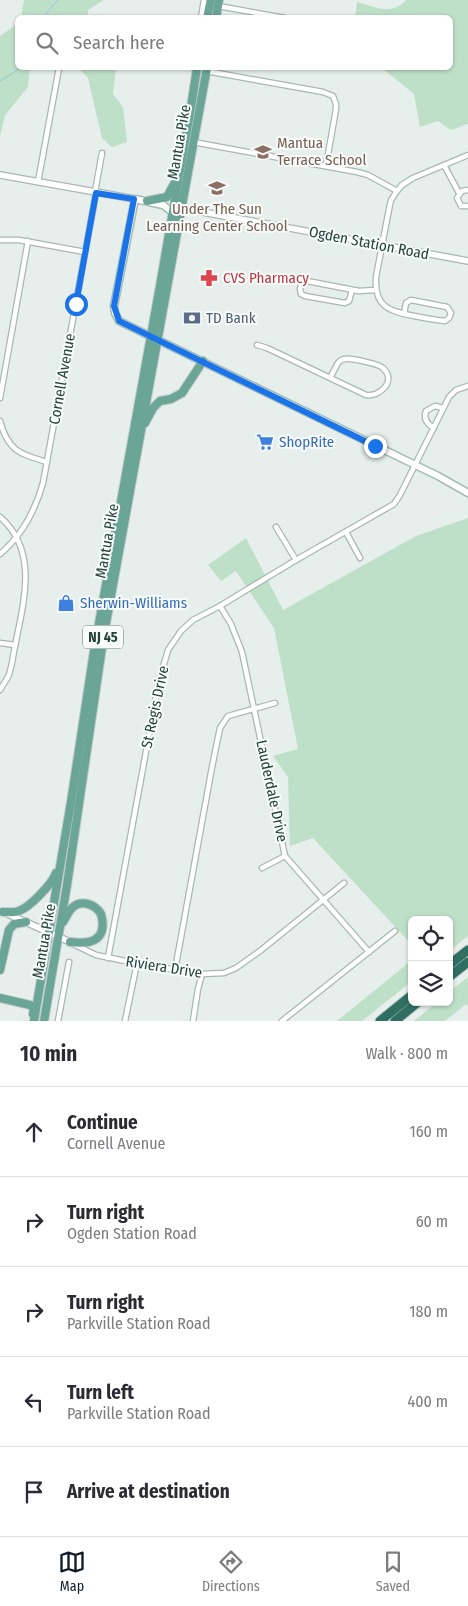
<!DOCTYPE html>
<html lang="en">
<head>
<meta charset="utf-8">
<style>
	body { margin:0; font-family:"Fira Sans Condensed",sans-serif; background:#f2f2f3; color:#2b2b33 }
	.controls { position:absolute; right:15px; bottom:15px; display:grid; overflow:hidden; border-radius:8px; box-shadow:0 1px 4px #0004 }
	.controls button { width:45px; height:45px; display:grid; place-items:center; padding:0; border:0; border-bottom:1px solid #e1e1e2; background:#fff; color:#2b2b33; font:25px sans-serif }
	.stop { position:absolute; width:15px; height:15px; margin:-11px; border:4px solid #1a73e8; border-radius:50%; background:#fff }
	.stop.end { background:#1a73e8; border-color:#fff; box-shadow:0 1px 5px #0008 }
	.list { margin:0; padding:0; list-style:none }
	h2 { display:flex; justify-content:space-between; align-items:center; height:65px; margin:0; padding:0 20px; font-size:21px }
	h2 small { font-size:16px; font-weight:400; color:#7c7c81 }
	.list li { display:grid; grid-template-columns:32px 1fr auto; gap:15px; align-items:center; box-sizing:border-box; height:90px; padding:0 20px; border-top:1px solid #e1e1e2 }
	.list b { display:block; font-size:19px; white-space:nowrap }
	.list p { margin:0; font-size:16px; white-space:nowrap; color:#7c7c81 }
	.list em { font-size:16px; font-style:normal; color:#7c7c81 }
	.icon { flex:none; width:28px; height:28px; fill:none; stroke:currentColor; stroke-width:2; stroke-linecap:round; stroke-linejoin:round }
	.map { position:relative; flex:none; width:468px; height:1021px; overflow:hidden }
	.search { position:absolute; background:#fff; box-shadow:0 1px 4px #0004; left:15px; right:15px; top:15px; height:55px; display:flex; align-items:center; gap:12px; box-sizing:border-box; padding:0 18px; border-radius:8px; color:#7c7c81; font-size:19px }
	.sheet { height:515px; background:#fff }
	nav { display:flex; justify-content:space-around; align-items:center; box-sizing:border-box; height:70px; border-top:1px solid #e1e1e2; background:#fff; font-size:14px; color:#7c7c81 }
	nav a { display:grid; justify-items:center; gap:2px }
	nav .on { color:#111827 }
	.map>svg:first-child { display:block }
</style>
</head>
<body>
<div class="map">
<svg width="468" height="1021" viewBox="0 0 468 1021">
	<rect width="100%" height="100%" fill="#e6efeb"/>
	<g fill="#bfe0c8">
		<polygon points="24,0 104,0 88,10 88,17 21,17"/>
		<path d="M 406,0 L 468,0 L 468,124 L 451,130 L 438,121 L 420,127 L 414,94 L 382,68 L 450,68 L 450,18 L 355,17 L 357,2 C 375,7 392,16 406,0 Z"/>
		<polygon points="17,24 18,68 30,68 28,87 5,115 0,136 0,36"/>
		<polygon points="79,68 116,68 113,94 123,107 127,142 112,147 102,138 88,78"/>
		<polygon points="468,518 468,936 449,951 449,920 412,920 412,945 313,838 290,846 288,777 273,756 298,749 274,628 236,571 221,581 208,565 246,538 283,610 416,536"/>
		<polygon points="412,960 412,981 362,1021 337,1021"/>
		<polygon points="468,977 468,1006 466,1004 445,1021 414,1021 437,1002 449,1002 449,992"/>
	</g>
	<g fill="none" stroke-linecap="round" stroke-linejoin="round">
		<g stroke="#8ec9d4" stroke-width="1">
			<polyline points="42,18 58,0"/>
			<polyline points="0,81 21,68"/>
		</g>
		<g stroke="#a8b8b2" stroke-width="7">
			<g id="minor">
				<polyline points="218,6 285,18"/>
				<polyline points="201,18 204,0"/>
				<polyline points="206,71 323,92 333,96 336,104 336,109 326,166"/>
				<polyline points="193,142 357,172 368,175 397,191"/>
				<polyline points="444,165 459,193"/>
				<polyline points="38,182 59,68"/>
				<polyline points="468,190 462,191 457,198 461,206 468,206"/>
				<polyline points="95,192 102,153"/>
				<polyline points="0,240 19,240 85,252"/>
				<polyline points="352,290 349,301 345,303 305,296 301,294 300,289 301,284 307,281 359,291 375,290"/>
				<path d="M 404,314 L 406,303 L 411,300 L 447,307 L 451,313 L 449,318 L 445,321 C 434,320 424,318 414,316 C 389,311 374,307 376,277 L 389,209 L 391,200 L 397,191 L 402,185 L 413,178 L 468,155"/>
				<path d="M 257,345 L 267,348 L 366,395 C 380,397 397,381 383,368 C 379,364 351,358 345,359 C 341,359 341,360 338,363 L 330,378"/>
				<polyline points="0,398 28,241"/>
				<path d="M 0,421 C 8,451 20,454 47,462"/>
				<path d="M 434,428 C 427,424 423,419 426,411 L 435,406 L 443,408"/>
				<path d="M 0,517 C 44,555 19,615 12,663 L 9,675 L 0,690"/>
				<polyline points="276,527 296,560"/>
				<polyline points="346,532 360,558"/>
				<path d="M 0,554 C 23,535 35,511 43,483 L 96,193"/>
				<polyline points="220,606 231,624 242,652 285,856 369,952"/>
				<polyline points="0,643 15,645"/>
				<polyline points="262,868 285,856"/>
				<polyline points="73,944 96,955 145,965 202,974 224,973 236,968 260,951 344,883"/>
				<polyline points="108,958 159,681 168,650 181,631 193,620 220,606 296,560 394,504 400,495 449,397 456,390 468,386"/>
				<polyline points="175,970 212,767 220,728 228,716 275,703"/>
				<polyline points="58,1021 69,962"/>
				<polyline points="125,1021 137,963"/>
				<polyline points="193,1021 198,989 202,974"/>
				<polyline points="282,1021 395,931"/>
			</g>
		</g>
		<g stroke="#a8b8b2" stroke-width="8">
			<g id="tertiary">
				<polyline points="0,175 135,199"/>
				<polyline points="181,208 468,261"/>
				<polyline points="8,914 70,942"/>
			</g>
		</g>
		<g stroke="#a4bbb3" stroke-width="9">
			<polyline id="secondary" points="172,212 163,205 135,199 114,306 115,313 119,321 438,476 468,493"/>
		</g>
		<g stroke="#c2cac8" stroke-width="10">
			<g id="primary">
				<polyline points="207,18 211,0"/>
				<polyline points="216,18 219,0"/>
				<polyline points="147,201 167,197 174,184"/>
				<polyline points="145,423 153,408 160,401 171,399 182,393 203,361"/>
				<path d="M 3,912 C 8,912 14,913 19,911 C 30,907 53,883 56,873"/>
				<path d="M 63,922 C 66,918 68,912 72,908 C 81,899 95,904 101,914 C 108,940 91,945 70,942"/>
				<polyline points="0,970 9,930 14,924 26,922"/>
				<polyline points="0,998 30,1005 34,1008 33,1014"/>
				<polyline points="34,1021 71,802 94,651 160,286 191,107 197,68"/>
				<polyline points="44,1021 67,885 104,634 207,68"/>
			</g>
		</g>
		<g stroke="#c2cac8" stroke-width="11">
			<g id="motorway">
				<polyline points="449,965 468,950"/>
				<polyline points="449,977 468,962"/>
				<polyline points="380,1021 412,995"/>
				<polyline points="395,1021 418,1002"/>
			</g>
		</g>
		<use href="#minor" stroke="#fff" stroke-width="4.5"/>
		<use href="#tertiary" stroke="#fff" stroke-width="5.5"/>
		<use href="#secondary" stroke="#fff" stroke-width="6"/>
		<use href="#primary" stroke="#6aa596" stroke-width="8"/>
		<use href="#motorway" stroke="#2f6f62" stroke-width="9"/>
	</g>
	<g fill="none" stroke-linecap="round" stroke-linejoin="round">
		<polyline stroke="#1a73e8" stroke-width="6" points="76,304 96,193 134,199 114,306 119,321 375,446"/>
	</g>
	<defs>
		<g id="school-bare" transform="scale(1.35)"><path d="M0-5L7-2L0 1L-7-2ZM-4 1L0 2.5L4 1V4Q0 6-4 4Z" fill="#8d6e63" stroke="#f7fbf9" stroke-width="2.5" paint-order="stroke"/></g>
		<g id="pharmacy-bare" transform="scale(1.35)"><path d="M-2-6h4v4h4v4h-4v4h-4v-4h-4v-4h4Z" fill="#e0444e" stroke="#f7fbf9" stroke-width="2.5" paint-order="stroke"/></g>
		<g id="bank-bare" transform="scale(1.35)"><path d="M-6-4H6V4H-6ZM0-2.3a2.3 2.3 0 1 0 0 4.6a2.3 2.3 0 1 0 0-4.6Z" fill="#5c6f8a" stroke="#f7fbf9" stroke-width="2.5" paint-order="stroke"/></g>
		<g id="supermarket-bare" transform="scale(1.35)"><path d="M-6-5.5h2.5l.6 2H6L4.5 2H-2.5L-4.4-4H-6ZM-1.5 3.2a1.3 1.3 0 1 0 .1 0ZM3 3.2a1.3 1.3 0 1 0 .1 0Z" fill="#3f7fe0" stroke="#f7fbf9" stroke-width="2.5" paint-order="stroke"/></g>
		<g id="shop-bare" transform="scale(1.35)"><path d="M-5-2.5h2.3a2.7 3.5 0 0 1 5.4 0H5L5.5 6h-11ZM-1.5-2.5h3a1.5 2.3 0 0 0-3 0Z" fill="#3f7fe0" stroke="#f7fbf9" stroke-width="2.5" paint-order="stroke"/></g>
	</defs>
	<g fill-rule="evenodd">
		<use href="#school-bare" x="263" y="152"/>
		<use href="#school-bare" x="217" y="188"/>
		<use href="#pharmacy-bare" x="209" y="278"/>
		<use href="#bank-bare" x="192" y="318"/>
		<use href="#supermarket-bare" x="265" y="442"/>
		<use href="#shop-bare" x="66" y="603"/>
	</g>
	<g text-anchor="middle" stroke-width="4" stroke-linejoin="round" paint-order="stroke">
		<rect fill="#f7fbf9" stroke="#637a73" stroke-width="1" x="83" y="625.5" width="40" height="23" rx="4"/>
		<g font-size="14" font-weight="bold" fill="#24423a">
			<text x="103" y="642">NJ 45</text>
		</g>
		<g font-size="15" fill="#24423a" stroke="#f7fbf9">
			<text transform="translate(179 142) rotate(-80)" y="5">Mantua Pike</text>
			<text transform="translate(369 243) rotate(11)" y="5">Ogden Station Road</text>
			<text transform="translate(62 379) rotate(-80)" y="5">Cornell Avenue</text>
			<text transform="translate(107 541) rotate(-80)" y="5">Mantua Pike</text>
			<text transform="translate(155 707) rotate(-78)" y="5">St Regis Drive</text>
			<text transform="translate(272 791) rotate(78)" y="5">Lauderdale Drive</text>
			<text transform="translate(44 941) rotate(-80)" y="5">Mantua Pike</text>
			<text transform="translate(164 967) rotate(9)" y="5">Riviera Drive</text>
		</g>
		<g font-size="15" fill="#785e54" stroke="#f7fbf9" text-anchor="start">
			<text x="277" y="148">Mantua<tspan x="277" dy="17">Terrace School</tspan></text>
			<text x="217" y="214" text-anchor="middle">Under The Sun<tspan x="217" dy="17">Learning Center School</tspan></text>
		</g>
		<g font-size="15" fill="#be3a42" stroke="#f7fbf9" text-anchor="start">
			<text x="223" y="283">CVS Pharmacy</text>
		</g>
		<g font-size="15" fill="#4e5e75" stroke="#f7fbf9" text-anchor="start">
			<text x="206" y="323">TD Bank</text>
		</g>
		<g font-size="15" fill="#366cbe" stroke="#f7fbf9" text-anchor="start">
			<text x="279" y="447">ShopRite</text>
			<text x="80" y="608">Sherwin-Williams</text>
		</g>
	</g>
</svg>
<div class="controls">
<button><svg class="icon" aria-label="locate" viewBox="0 0 24 24"><circle cx="12" cy="12" r="6"/><path d="M12 2v4M12 18v4M2 12h4M18 12h4"/></svg></button>
<button><svg class="icon" aria-label="layers" viewBox="0 0 24 24"><path d="M12 4l9 5-9 5-9-5zM3 14l9 5 9-5"/></svg></button>
</div>
<div class="stop" style="left:76px;top:304px"></div>
<div class="stop end" style="left:375px;top:446px"></div>
<div class="search"><svg class="icon" aria-label="search" viewBox="0 0 24 24"><circle cx="10" cy="10" r="6"/><path d="M15 15l6 6"/></svg>Search here</div>
</div>
<section class="sheet">
<h2>10 min<small>Walk · 800 m</small></h2>
<ul class="list">
<li><svg class="icon" aria-label="ahead" viewBox="0 0 24 24"><path d="M12 20V5M6 11l6-6 6 6"/></svg><div><b>Continue</b><p>Cornell Avenue</p></div><em>160 m</em></li>
<li><svg class="icon" aria-label="right" viewBox="0 0 24 24"><path d="M7 20v-9h11M14 6l5 5-5 5"/></svg><div><b>Turn right</b><p>Ogden Station Road</p></div><em>60 m</em></li>
<li><svg class="icon" aria-label="right" viewBox="0 0 24 24"><path d="M7 20v-9h11M14 6l5 5-5 5"/></svg><div><b>Turn right</b><p>Parkville Station Road</p></div><em>180 m</em></li>
<li><svg class="icon" aria-label="left" viewBox="0 0 24 24"><path d="M17 20v-9H6M10 6l-5 5 5 5"/></svg><div><b>Turn left</b><p>Parkville Station Road</p></div><em>400 m</em></li>
<li><svg class="icon" aria-label="arrive" viewBox="0 0 24 24"><path d="M6 21V4h12l-3 4 3 4H6"/></svg><div><b>Arrive at destination</b></div></li>
</ul>
</section>
<nav>
<a class="on"><svg class="icon" aria-label="map" viewBox="0 0 24 24"><path d="M3 6l6-2 6 2 6-2v14l-6 2-6-2-6 2zM9 4v14M15 6v14"/></svg>Map</a>
<a><svg class="icon" aria-label="directions" viewBox="0 0 24 24"><path d="M12 3l9 9-9 9-9-9zM9 14v-3h6M13 9l2 2-2 2"/></svg>Directions</a>
<a><svg class="icon" aria-label="saved" viewBox="0 0 24 24"><path d="M7 4h10v16l-5-4-5 4z"/></svg>Saved</a>
</nav>
</body>
</html>
